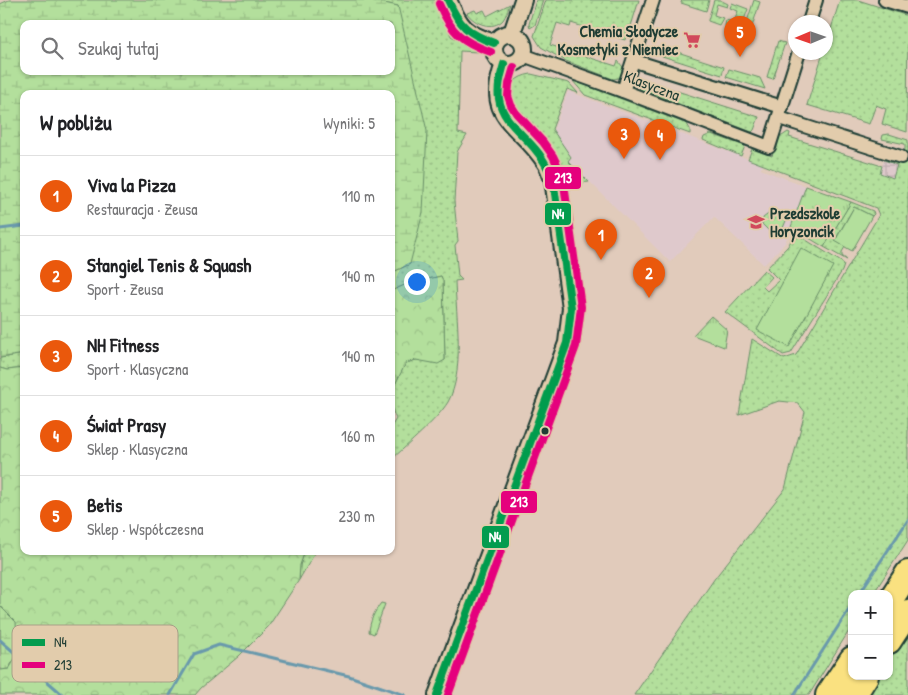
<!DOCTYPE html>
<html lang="pl">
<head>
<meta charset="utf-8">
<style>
	body { margin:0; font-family:"Patrick Hand",sans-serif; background:#f2f2f2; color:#202124 }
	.controls { position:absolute; right:15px; bottom:15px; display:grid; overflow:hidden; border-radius:10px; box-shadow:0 1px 4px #0004 }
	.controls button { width:45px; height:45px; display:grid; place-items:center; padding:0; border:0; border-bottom:1px solid #e0e0e0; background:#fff; color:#202124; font:25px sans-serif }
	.compass { position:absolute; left:788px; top:15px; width:45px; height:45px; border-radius:50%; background:#fff; box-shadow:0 1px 4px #0004; rotate:268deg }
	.you { position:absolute; left:416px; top:281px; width:18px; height:18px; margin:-12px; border:4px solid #fff; border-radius:50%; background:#1a73e8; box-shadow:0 0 0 8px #1a73e833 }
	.badge { display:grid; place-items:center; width:32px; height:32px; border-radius:50%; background:#ea580c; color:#fff; font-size:16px; font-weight:700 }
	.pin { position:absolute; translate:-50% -41px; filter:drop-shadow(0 1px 2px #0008) }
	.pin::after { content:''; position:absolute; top:26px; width:18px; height:15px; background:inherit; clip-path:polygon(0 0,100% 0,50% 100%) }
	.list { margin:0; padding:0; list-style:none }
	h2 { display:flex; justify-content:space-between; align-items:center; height:65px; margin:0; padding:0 20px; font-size:21px }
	h2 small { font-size:16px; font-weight:400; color:#757577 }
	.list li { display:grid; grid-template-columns:32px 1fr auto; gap:15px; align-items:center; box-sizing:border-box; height:80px; padding:0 20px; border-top:1px solid #e0e0e0 }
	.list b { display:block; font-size:19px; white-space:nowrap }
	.list p { margin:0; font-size:16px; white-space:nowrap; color:#757577 }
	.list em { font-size:16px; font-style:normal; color:#757577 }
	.icon { flex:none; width:28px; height:28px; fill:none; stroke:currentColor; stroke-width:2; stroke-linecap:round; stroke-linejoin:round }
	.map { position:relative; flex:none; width:908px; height:695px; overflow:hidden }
	.search { position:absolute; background:#fff; box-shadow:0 1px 4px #0004; left:20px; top:20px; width:375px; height:55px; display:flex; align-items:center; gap:12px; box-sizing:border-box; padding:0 18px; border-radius:10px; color:#757577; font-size:19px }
	.panel { position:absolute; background:#fff; box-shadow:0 1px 4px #0004; left:20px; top:90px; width:375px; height:465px; border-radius:10px }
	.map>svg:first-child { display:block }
</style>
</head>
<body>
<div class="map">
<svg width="908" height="695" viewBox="0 0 908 695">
	<defs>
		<pattern id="industrial-grid" width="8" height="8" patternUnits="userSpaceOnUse" patternTransform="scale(1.25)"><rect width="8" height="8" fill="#dfc9cc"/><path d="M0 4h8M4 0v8" fill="none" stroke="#bfaeb0"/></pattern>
		<pattern id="grass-dots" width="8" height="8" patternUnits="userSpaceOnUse" patternTransform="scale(1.25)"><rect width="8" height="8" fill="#b3df9c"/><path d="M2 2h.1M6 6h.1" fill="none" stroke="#9ac087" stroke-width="1.8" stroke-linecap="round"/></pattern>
		<pattern id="forest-crowns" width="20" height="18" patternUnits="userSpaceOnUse" patternTransform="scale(1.25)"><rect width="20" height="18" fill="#b3df9c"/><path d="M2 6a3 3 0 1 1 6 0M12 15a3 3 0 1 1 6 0" fill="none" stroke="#9ac087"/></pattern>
		<pattern id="wetland-marsh" width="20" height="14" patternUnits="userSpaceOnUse" patternTransform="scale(1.25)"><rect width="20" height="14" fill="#b3df9c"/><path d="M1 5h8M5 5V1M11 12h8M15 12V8" fill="none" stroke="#9ac087"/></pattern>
		<pattern id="park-tufts" width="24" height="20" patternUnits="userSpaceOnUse" patternTransform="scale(1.25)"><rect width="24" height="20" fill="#b3df9c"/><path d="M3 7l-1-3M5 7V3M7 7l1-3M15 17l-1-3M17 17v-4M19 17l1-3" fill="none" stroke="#9ac087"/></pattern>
	</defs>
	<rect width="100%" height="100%" fill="#e1cbbb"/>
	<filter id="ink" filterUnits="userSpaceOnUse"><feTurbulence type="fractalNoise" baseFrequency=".02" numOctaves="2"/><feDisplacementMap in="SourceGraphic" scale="10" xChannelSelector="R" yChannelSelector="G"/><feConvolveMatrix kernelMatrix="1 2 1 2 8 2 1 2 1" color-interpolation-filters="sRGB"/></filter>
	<g filter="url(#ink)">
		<polygon fill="#dfc9cc" points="568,91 764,165 760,169 806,186 785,243 764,265 714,217 670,262 562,154 553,130"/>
		<polygon fill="url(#industrial-grid)" points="884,160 897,164 893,178 880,173"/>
		<g fill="url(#grass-dots)" stroke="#698e68">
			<path d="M 370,0 L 435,0 L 451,36 L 478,52 L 460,51 L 458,133 L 467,135 L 457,152 L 454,201 L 458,241 L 455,245 L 458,276 L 462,280 L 455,281 C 456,316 465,372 448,402 C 437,420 407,445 391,460 L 391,427 L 396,419 C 385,397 396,382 406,363 L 416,360 L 445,360 L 443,281 L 441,276 L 407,284 L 391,291 L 391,273 L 410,264 L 398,6 Z"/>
			<polygon points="536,0 543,0 535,25 530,28 529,24"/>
			<polygon points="546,0 639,0 631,26 628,25 625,40 571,23 570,27 557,23 550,45 616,66 618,61 623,67 620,78 613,79 566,61 541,47 534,36"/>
			<polygon points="682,0 709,0 706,11 681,3"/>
			<polygon points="714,0 720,0 728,4 727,7 717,4 714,15 723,18 719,25 708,21 708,20"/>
			<polygon points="754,0 760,2 748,39 742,37"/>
			<polygon points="840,0 858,0 908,16 907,132 882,124 886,109 876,105 869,124 807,105 823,53 826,52 826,45"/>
			<polygon points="732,3 748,9 740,31 725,26 726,20 734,22 738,11 730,8"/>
			<path d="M 510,4 C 508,9 506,16 503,20 C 493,31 474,24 467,13 L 475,10 L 477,13 L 484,10 L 487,16 Z"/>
			<polygon points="778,41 785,43 773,79 767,77"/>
			<polygon points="665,48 724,67 722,75 662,56"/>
			<polygon points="729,69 760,78 765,89 726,77"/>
			<path d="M 531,74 L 569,83 L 578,93 L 567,89 L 552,129 L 571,157 L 568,161 L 589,182 L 571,184 L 571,190 L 560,160 L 551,146 L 527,122 L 521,122 C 510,104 500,79 531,74 Z"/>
			<polygon points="639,79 759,117 754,130 752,132 640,89 637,85"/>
			<polygon points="572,80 687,124 690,129 690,134 585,95"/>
			<polygon points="788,132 790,133 789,137 882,166 880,173 893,178 897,165 884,160 884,158 901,163 905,149 905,144 882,139 883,135 889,134 908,140 908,540 873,594 852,594 852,626 809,695 634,695 715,578 785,489 805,412 798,403 779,401 739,415 752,339 784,359 796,355 879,215 876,208 748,159 752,149 772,156 778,135 782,136"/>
			<polygon points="711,134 745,146 741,156 703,140 704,137"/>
			<polygon points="851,202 873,211 874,214 872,216 854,207 835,240 845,247 842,252 842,256 847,260 824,247"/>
			<polygon points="794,235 798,235 843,263 844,265 842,271 791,353 783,355 725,312 764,270 772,277 763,287 767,291 779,280 767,268 788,246"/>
			<polygon points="24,354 24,368 7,370 0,368 0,358"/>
			<polygon points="305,551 316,551 299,580 300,565"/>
			<polygon points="908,630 908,695 866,695 878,676 889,676 889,659"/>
		</g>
		<g fill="url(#forest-crowns)" stroke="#698e68">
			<polygon points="441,276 443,281 445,360 438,364 416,360 406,363 391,392 391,291 407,284"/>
			<polygon points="0,368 7,370 24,368 24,551 305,551 300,565 299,580 268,627 239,656 201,688 195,695 0,695 0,669 9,669 18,654 3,608 0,606"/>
		</g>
		<g fill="url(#wetland-marsh)" stroke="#698e68" fill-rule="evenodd">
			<path d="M 9,0 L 370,0 L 398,6 L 427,131 L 423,212 L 410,264 L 391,273 L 391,94 L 24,94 L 24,354 L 0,358 L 0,4 ZM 24,24 L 391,24 L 391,71 L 24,71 Z"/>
			<polygon points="0,606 16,622 18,654 8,669 1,670"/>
		</g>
		<g fill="url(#park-tufts)" stroke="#698e68">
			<polygon points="806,186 851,202 824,247 791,227"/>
			<polygon points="771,212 788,216 780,235 774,236 762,224 763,218"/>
			<polygon points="711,316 727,330 724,347 693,335"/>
			<path d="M 381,603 L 385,604 L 374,634 L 369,632 C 370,621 374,612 381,603 Z"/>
		</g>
		<g fill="#b3df9c" stroke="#698e68">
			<polygon points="854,207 872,216 852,251 835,241"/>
			<polygon points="801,248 833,266 789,347 757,330"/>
		</g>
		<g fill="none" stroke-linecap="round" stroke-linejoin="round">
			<g stroke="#6999ac" stroke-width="3">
				<polyline points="0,229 24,226"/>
				<polyline points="859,594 908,520"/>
				<polyline points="0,640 63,695"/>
				<polyline points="170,695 194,654 219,645 349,676 405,695"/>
				<polyline points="794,695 852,605"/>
			</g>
			<g stroke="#1f3d34" stroke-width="16">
				<g id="minor">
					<polyline points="885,0 908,7"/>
					<polyline points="809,22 816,0"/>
					<polyline points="523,55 623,91 769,147 799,52"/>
					<polyline points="634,59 641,63 782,107"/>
					<polyline points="623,91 653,0"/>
					<polyline points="779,118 901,157"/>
				</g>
			</g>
			<g stroke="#1f3d34" stroke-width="20">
				<g id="tertiary">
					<path d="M 448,0 C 460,28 466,34 494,43"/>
					<polyline points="512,33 523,0"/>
					<circle cx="509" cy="49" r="15"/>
					<path d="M 437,695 L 567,343 L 571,308 L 553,179 C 550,173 549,167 545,162 C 521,124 483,119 504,64"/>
				</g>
			</g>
			<g stroke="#1f3d34" stroke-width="28">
				<g id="motorway">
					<polyline points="889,602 908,573"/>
					<polyline points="889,641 908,612"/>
					<polyline points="828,695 852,659"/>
					<polyline points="854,695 866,676"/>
				</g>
			</g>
			<use href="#minor" stroke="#e2ccac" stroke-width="12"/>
			<use href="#tertiary" stroke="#e2ccac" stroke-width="16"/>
			<use href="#motorway" stroke="#fae180" stroke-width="24"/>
			<g stroke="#e2ccac" stroke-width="11">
				<g id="bus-1">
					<path d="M 448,0 C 459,25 468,34 494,43"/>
					<path d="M 437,695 L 567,343 L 571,308 L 553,179 C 548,168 543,158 535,149 C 522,133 502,120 499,99 C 497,87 501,75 504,64"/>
				</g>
			</g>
			<g stroke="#e2ccac" stroke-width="11">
				<g id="bus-2">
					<path d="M 439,4 C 451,32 462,42 491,52"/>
					<polyline points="448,695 576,346 581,307 563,177 553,156 543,142 516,113 511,105 508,96 509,84 514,67"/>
				</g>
			</g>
			<use href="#bus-1" stroke="#039c4e" stroke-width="8"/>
			<use href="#bus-2" stroke="#e5007d" stroke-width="8"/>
		</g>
	</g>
	<defs>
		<g id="supermarket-bare" transform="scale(1.35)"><path d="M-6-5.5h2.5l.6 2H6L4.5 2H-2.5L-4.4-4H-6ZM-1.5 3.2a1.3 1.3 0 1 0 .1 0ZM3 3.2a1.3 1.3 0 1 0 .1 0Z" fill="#d1495b" stroke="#e2ccac" stroke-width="2.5" paint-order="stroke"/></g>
		<g id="school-bare" transform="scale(1.35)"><path d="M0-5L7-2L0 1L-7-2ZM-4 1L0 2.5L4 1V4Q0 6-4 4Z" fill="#d1495b" stroke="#e2ccac" stroke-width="2.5" paint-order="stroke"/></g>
	</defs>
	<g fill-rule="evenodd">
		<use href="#supermarket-bare" x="692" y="40"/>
		<use href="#school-bare" x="756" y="222"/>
	</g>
	<circle fill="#1f3d34" stroke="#e2ccac" stroke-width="2" cx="545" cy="431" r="4.5"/>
	<g text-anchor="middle" stroke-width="4" stroke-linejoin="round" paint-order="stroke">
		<g font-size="16" font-weight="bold" fill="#1f3d34" stroke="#e2ccac" text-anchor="end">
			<text x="678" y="37">Chemia Słodycze<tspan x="678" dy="18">Kosmetyki z Niemiec</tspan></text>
			<text x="770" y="219" text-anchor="start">Przedszkole<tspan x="770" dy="18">Horyzoncik</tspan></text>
		</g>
		<g font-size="16" fill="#1f3d34" stroke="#e2ccac">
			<text transform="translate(652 85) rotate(21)" y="6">Klasyczna</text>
		</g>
	</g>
	<rect x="12" y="625" width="166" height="57" rx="8" fill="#e2ccac" stroke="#a8a188" stroke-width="1"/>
	<rect x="22" y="639" width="23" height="7" fill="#039c4e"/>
	<rect x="22" y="662" width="23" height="6" fill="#e5007d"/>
	<g font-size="14" fill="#1f3d34">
		<text x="54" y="647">N4</text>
		<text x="54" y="670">213</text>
	</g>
	<g stroke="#e2ccac" stroke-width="2">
		<rect x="544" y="166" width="38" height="24" rx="5" fill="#e5007d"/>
		<rect x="544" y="202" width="28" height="24" rx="5" fill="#039c4e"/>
		<rect x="500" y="490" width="38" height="24" rx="5" fill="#e5007d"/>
		<rect x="481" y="525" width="29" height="24" rx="5" fill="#039c4e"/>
	</g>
	<g font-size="14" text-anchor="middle" font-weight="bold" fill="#fff">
		<text x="563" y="183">213</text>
		<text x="558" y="219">N4</text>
		<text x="519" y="507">213</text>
		<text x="495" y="542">N4</text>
	</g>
</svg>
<div class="controls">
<button>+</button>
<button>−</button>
</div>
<svg class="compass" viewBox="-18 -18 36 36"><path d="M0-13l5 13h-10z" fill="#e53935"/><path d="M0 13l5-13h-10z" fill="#757577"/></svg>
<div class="you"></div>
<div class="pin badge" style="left:601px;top:260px">1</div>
<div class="pin badge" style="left:649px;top:298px">2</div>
<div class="pin badge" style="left:624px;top:159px">3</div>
<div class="pin badge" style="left:660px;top:160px">4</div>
<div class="pin badge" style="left:740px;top:57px">5</div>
<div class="search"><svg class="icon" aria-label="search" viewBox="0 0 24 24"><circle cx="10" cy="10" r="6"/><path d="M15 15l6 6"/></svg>Szukaj tutaj</div>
<section class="panel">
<h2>W pobliżu<small>Wyniki: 5</small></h2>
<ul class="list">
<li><span class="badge">1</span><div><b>Viva la Pizza</b><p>Restauracja · Zeusa</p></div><em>110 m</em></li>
<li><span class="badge">2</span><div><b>Stangiel Tenis &amp; Squash</b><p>Sport · Zeusa</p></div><em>140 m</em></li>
<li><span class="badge">3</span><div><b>NH Fitness</b><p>Sport · Klasyczna</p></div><em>140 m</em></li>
<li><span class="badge">4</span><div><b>Świat Prasy</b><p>Sklep · Klasyczna</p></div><em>160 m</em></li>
<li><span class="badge">5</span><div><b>Betis</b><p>Sklep · Współczesna</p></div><em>230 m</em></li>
</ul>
</section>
</div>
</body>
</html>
